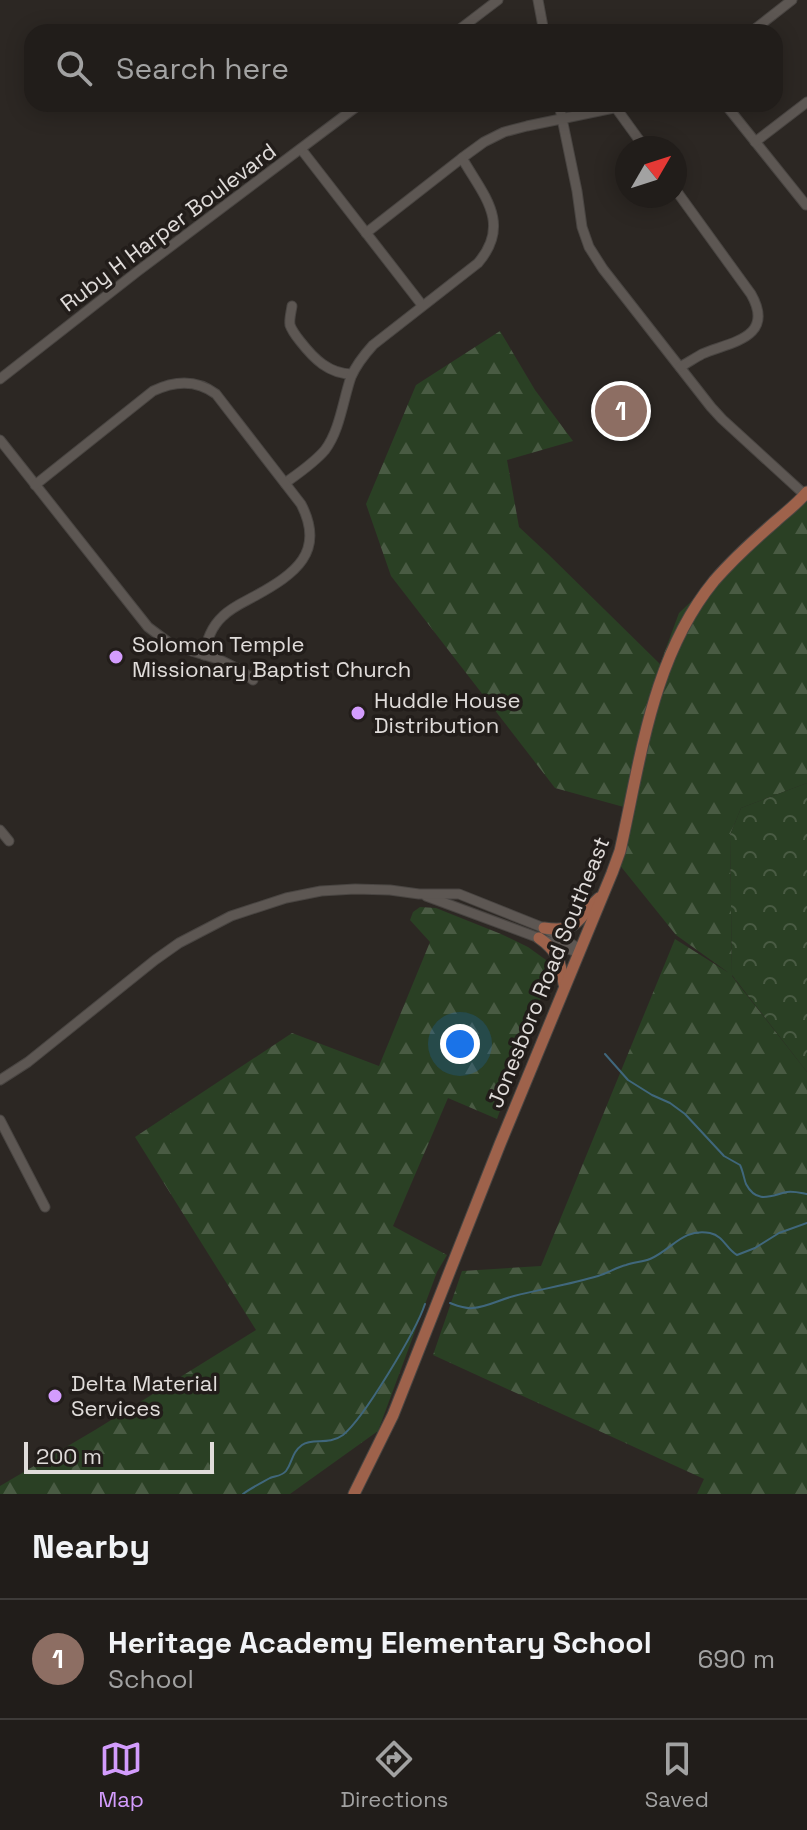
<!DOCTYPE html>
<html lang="en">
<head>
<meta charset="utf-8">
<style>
	body { margin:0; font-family:"Space Grotesk",sans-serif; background:#292623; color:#f1f3f6 }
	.compass { position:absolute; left:615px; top:136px; width:72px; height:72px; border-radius:50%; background:#211d1a; box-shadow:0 4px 20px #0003; rotate:51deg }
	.scale { position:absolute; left:24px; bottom:20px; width:190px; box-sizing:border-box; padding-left:8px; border:4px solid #e0dcda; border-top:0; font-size:22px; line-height:28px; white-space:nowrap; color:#e0dcda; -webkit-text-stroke:6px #221d1a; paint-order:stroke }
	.you { position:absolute; left:460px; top:1044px; width:28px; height:28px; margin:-20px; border:6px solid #fff; border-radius:50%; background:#1a73e8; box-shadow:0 0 0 12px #1a73e833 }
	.badge { display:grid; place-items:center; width:52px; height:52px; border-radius:50%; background:#d39cfd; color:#fff; font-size:26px; font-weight:700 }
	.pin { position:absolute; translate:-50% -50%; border:4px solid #fff; box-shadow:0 2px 8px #0006 }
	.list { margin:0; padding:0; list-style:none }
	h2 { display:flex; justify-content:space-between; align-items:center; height:104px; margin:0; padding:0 32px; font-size:34px }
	h2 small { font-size:26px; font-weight:400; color:#a2a2a2 }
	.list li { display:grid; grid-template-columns:52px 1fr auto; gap:24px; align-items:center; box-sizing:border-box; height:120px; padding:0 32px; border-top:2px solid #3e3b39 }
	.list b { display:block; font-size:30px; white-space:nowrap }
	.list p { margin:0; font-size:26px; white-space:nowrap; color:#a2a2a2 }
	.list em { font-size:26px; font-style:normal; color:#a2a2a2 }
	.icon { flex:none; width:44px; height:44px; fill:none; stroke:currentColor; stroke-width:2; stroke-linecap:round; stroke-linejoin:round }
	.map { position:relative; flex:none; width:807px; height:1494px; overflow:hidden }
	.search { position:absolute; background:#211d1a; box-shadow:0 4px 20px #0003; left:24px; right:24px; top:24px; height:88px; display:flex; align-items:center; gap:20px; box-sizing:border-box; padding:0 28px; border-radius:24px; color:#a2a2a2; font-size:30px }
	.sheet { height:224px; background:#211d1a }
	nav { display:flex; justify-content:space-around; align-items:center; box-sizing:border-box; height:112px; border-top:2px solid #3e3b39; background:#211d1a; font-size:22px; color:#a2a2a2 }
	nav a { display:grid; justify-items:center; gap:4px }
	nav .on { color:#d39cfd }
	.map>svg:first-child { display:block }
</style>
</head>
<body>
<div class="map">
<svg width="807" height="1494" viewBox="0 0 807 1494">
	<defs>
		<pattern id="forest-firs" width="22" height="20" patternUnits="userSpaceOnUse" patternTransform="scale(2)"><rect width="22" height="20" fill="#2a4024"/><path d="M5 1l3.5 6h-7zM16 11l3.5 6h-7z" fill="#495b43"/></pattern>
		<pattern id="park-crowns" width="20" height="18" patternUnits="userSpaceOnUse" patternTransform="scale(2)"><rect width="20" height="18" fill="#2a4024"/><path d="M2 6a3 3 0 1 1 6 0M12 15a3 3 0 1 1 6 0" fill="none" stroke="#495b43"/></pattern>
	</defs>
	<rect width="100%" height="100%" fill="#2c2723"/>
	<g fill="url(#forest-firs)">
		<polygon points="500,331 535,390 573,441 507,460 519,527 548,554 660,664 679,613 807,492 807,783 741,808 730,835 732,976 807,1072 807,1494 697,1494 704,1479 433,1355 462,1271 541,1266 675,939 729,973 676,935 614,858 631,809 555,788 391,576 366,504 416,385"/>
		<polygon points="420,907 436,908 501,934 528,947 553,965 497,1119 448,1098 393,1226 447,1255 437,1272 378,1431 290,1494 0,1494 0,1486 95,1430 256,1330 135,1137 292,1033 379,1066 430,942 410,920 413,912"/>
	</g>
	<polygon fill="url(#park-crowns)" points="807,783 807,1072 732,975 730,835 741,808"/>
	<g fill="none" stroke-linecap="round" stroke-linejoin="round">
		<g stroke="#40677c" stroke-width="2">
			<path d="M 605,1054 L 628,1080 L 652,1095 L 670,1103 L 685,1114 L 724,1156 L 740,1165 C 743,1171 744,1179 746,1184 C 757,1205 772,1195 787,1192 C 794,1191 801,1193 807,1194"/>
			<path d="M 450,1303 C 458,1306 465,1309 473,1308 C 487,1307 501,1299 514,1296 C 542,1289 571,1284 598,1276 C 608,1273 617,1267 626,1265 C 634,1262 643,1262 650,1259 C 673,1249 682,1228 710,1233 C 724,1236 726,1249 737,1255 L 755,1248 L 779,1233 L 807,1223"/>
			<path d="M 243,1494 C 251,1488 261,1483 270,1478 C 275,1476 282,1476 286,1471 C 293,1462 291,1453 302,1445 C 313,1437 328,1446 343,1435 C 364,1418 416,1331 425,1304"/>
		</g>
		<g stroke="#494542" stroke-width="11">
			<g id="minor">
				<polyline points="538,0 544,32"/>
				<polyline points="456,32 498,0"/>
				<polyline points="751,32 792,0"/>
				<polyline points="559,104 577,191 582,227 589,247 603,269 711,407 722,419 805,495"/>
				<polyline points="725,104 806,205"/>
				<polyline points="616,108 645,148"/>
				<polyline points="755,142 807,102"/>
				<polyline points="301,149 422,305"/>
				<path d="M 675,189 L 751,294 C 776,338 730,342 702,354 C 695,358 687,363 680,367"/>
				<polyline points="366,233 462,158 484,142 504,132 527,126 633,104"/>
				<path d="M 292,306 C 291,313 289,319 290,325 C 292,331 296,336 300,341 C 314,359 329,374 352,374"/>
				<polyline points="0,379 138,271 360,104"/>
				<polyline points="0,440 148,627 172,645 218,659 242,671 253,680"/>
				<path d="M 285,483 C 299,473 314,463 325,450 C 340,430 343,400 351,377 C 356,365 364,355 373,345 L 478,263 C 512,223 483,195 462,158"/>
				<path d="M 35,485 L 153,391 C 174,381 196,379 216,394 L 301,504 C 326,552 295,574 255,596 C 244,602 232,607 223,616 C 211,627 207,640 204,655"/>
				<polyline points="0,830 9,841"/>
				<polyline points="426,896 574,951"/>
				<polyline points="0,1080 28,1062 155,960 179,943 231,916 286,898 321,891 355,889 390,890 419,894 459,894 544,928 580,949"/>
				<polyline points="0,1120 45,1207"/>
			</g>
		</g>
		<g stroke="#494542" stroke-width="13">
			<g id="major">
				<path d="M 544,928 C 580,933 576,919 599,898"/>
				<path d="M 539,938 C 559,952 560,962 564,984"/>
				<path d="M 354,1494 L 393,1415 L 500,1144 L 612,873 L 620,851 C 641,758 652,657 714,581 C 733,559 754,540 776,521 C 786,512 798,503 807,492"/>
			</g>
		</g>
		<use href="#minor" stroke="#5d5753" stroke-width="9"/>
		<use href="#major" stroke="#9e624b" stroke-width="11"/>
	</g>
	<g fill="#d39cfd" stroke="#221d1a" stroke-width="3">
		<circle cx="116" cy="657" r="8"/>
		<circle cx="358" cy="713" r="8"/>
		<circle cx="55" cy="1396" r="8"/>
	</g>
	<g text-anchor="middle" stroke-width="7" stroke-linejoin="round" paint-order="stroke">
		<g font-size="22" fill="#e0dcda" stroke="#221d1a">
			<text transform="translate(168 227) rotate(-37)" y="8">Ruby H Harper Boulevard</text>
			<text transform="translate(548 972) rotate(-68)" y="8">Jonesboro Road Southeast</text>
		</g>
		<g font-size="22" fill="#e0dcda" stroke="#221d1a" text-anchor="start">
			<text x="132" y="652">Solomon Temple<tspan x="132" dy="25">Missionary Baptist Church</tspan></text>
			<text x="374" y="708">Huddle House<tspan x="374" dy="25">Distribution</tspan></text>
			<text x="71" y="1391">Delta Material<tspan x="71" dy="25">Services</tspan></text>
		</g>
	</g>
</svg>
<svg class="compass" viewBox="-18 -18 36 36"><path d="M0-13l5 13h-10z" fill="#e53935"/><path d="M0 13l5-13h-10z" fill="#a2a2a2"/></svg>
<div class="scale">200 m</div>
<div class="you"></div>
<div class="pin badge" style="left:621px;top:411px;background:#8d6e63">1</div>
<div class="search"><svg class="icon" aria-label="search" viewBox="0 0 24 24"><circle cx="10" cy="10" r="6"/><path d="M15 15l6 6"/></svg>Search here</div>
</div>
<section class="sheet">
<h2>Nearby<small></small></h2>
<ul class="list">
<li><span class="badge" style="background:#8d6e63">1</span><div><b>Heritage Academy Elementary School</b><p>School</p></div><em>690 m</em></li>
</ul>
</section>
<nav>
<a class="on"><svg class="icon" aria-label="map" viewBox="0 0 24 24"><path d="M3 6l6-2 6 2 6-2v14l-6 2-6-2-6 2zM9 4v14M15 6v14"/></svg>Map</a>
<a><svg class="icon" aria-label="directions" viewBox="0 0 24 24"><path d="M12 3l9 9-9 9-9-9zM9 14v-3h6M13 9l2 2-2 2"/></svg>Directions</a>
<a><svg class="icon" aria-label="saved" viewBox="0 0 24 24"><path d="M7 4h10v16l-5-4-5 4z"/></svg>Saved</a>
</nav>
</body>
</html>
